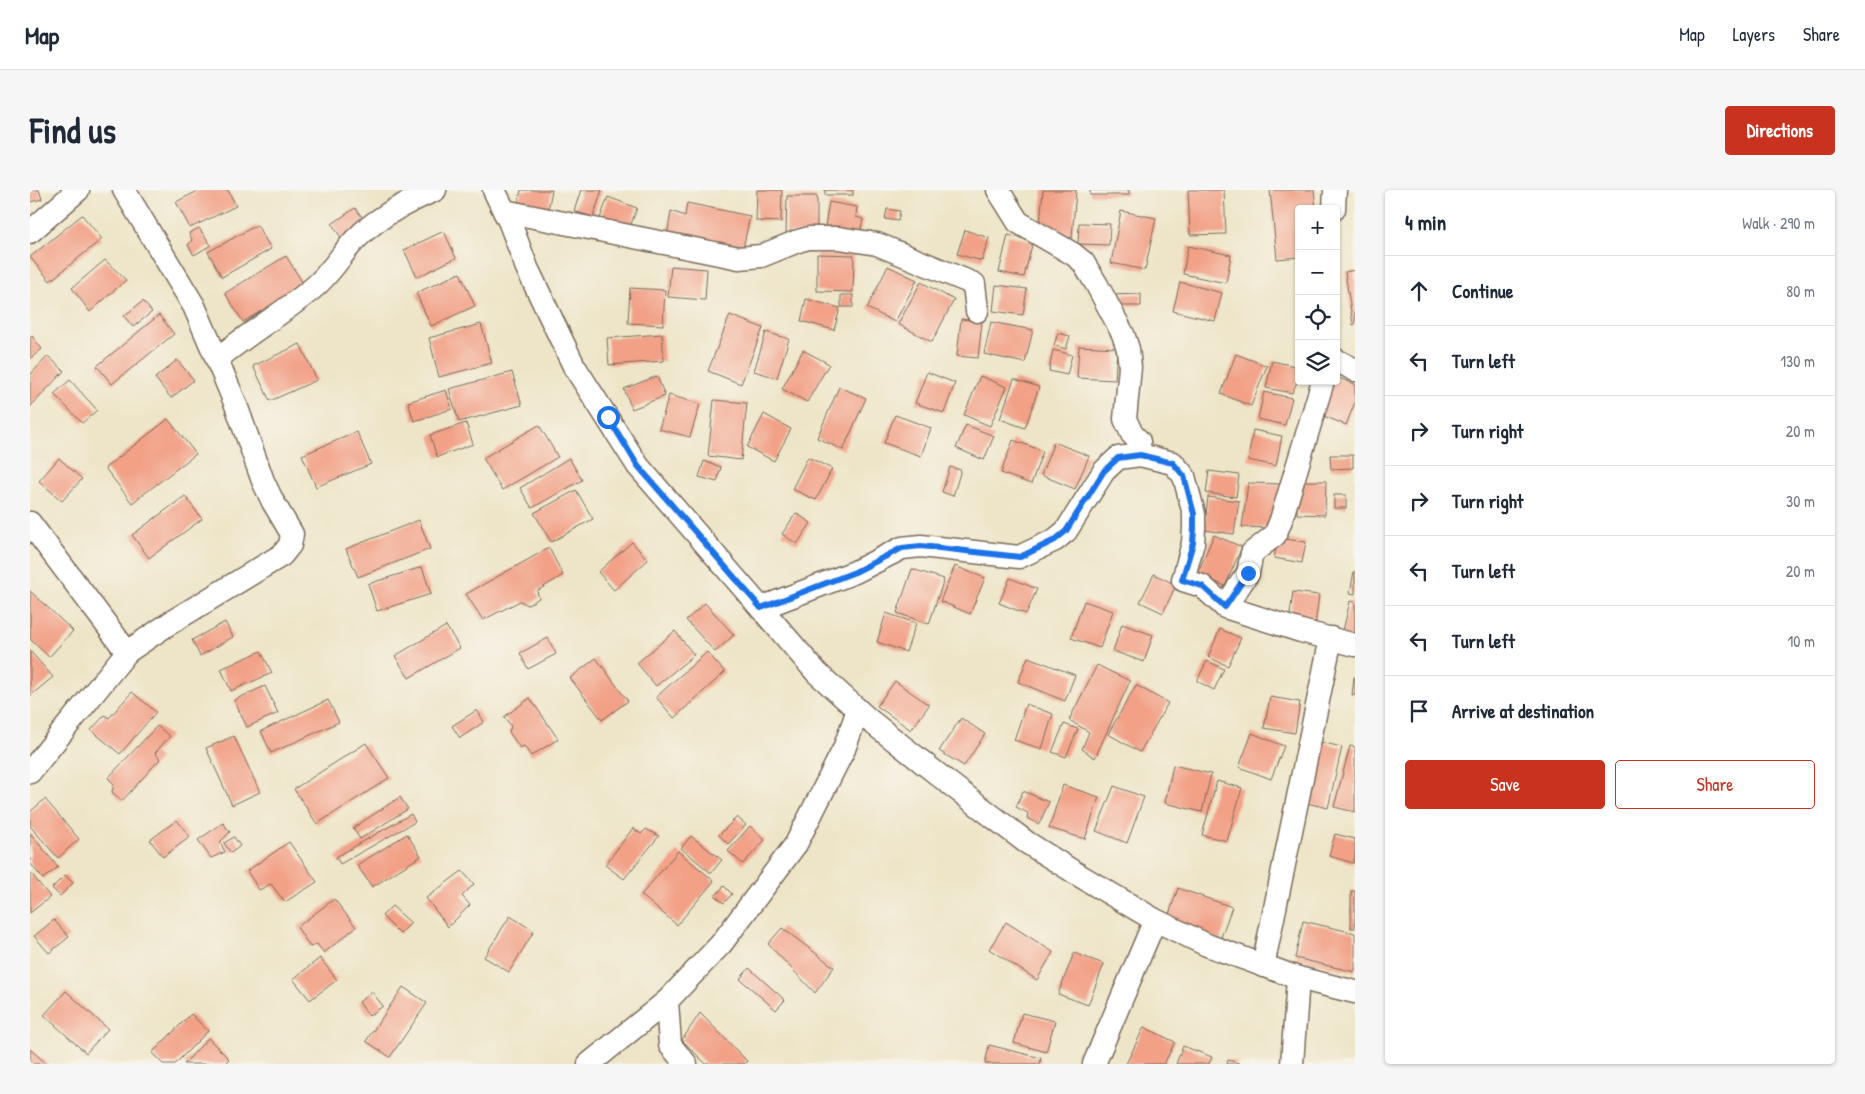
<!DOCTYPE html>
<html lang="en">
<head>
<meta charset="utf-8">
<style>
	body { margin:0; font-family:"Patrick Hand",sans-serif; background:#f6f6f7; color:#1f2937 }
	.controls { position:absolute; right:15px; top:15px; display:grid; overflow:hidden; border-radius:5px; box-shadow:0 1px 4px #0004 }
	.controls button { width:45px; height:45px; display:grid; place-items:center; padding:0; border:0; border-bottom:1px solid #e0e1e3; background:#fff; color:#1f2937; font:25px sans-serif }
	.stop { position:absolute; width:15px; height:15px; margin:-11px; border:4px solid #1a73e8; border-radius:50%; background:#fff }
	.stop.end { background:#1a73e8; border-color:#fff; box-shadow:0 1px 5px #0008 }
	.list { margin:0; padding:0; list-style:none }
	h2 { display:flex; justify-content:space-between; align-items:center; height:65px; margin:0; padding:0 20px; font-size:21px }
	h2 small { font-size:16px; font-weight:400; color:#747a83 }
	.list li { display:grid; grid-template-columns:32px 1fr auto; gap:15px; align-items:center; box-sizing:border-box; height:70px; padding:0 20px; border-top:1px solid #e0e1e3 }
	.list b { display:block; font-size:19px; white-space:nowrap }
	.list em { font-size:16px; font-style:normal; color:#747a83 }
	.actions { display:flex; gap:10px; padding:15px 20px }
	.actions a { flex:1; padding:11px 0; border:1px solid #c8321e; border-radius:5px; text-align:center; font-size:18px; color:#c8321e }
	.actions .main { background:#c8321e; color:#fff }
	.icon { flex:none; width:28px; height:28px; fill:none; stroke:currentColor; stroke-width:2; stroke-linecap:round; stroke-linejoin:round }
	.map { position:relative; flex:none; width:1325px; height:874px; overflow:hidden; border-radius:5px }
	header { display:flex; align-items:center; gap:30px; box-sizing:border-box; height:70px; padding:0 25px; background:#fff; border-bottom:1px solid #e0e1e3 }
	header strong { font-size:24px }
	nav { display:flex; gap:28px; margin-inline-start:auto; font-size:18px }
	.intro { display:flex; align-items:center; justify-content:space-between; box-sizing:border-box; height:120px; padding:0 30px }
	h1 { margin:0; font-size:35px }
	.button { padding:12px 22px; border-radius:5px; background:#c8321e; color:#fff; font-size:18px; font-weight:700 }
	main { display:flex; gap:30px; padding:0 30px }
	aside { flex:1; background:#fff; border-radius:5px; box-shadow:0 1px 4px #0004 }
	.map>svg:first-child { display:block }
</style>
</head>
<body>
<header>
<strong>Map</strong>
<nav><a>Map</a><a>Layers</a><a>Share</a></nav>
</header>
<div class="intro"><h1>Find us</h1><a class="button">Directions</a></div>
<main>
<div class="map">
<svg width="1325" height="874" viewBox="0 0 1325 874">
	<rect width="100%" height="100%" fill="#f7f3e8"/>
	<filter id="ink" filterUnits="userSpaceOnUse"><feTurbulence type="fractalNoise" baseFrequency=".02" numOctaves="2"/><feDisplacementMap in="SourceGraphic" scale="10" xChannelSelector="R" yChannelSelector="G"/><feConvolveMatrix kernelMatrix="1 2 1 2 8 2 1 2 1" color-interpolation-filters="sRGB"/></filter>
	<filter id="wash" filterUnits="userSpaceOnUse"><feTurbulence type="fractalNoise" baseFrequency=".0096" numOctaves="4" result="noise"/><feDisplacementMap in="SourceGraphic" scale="20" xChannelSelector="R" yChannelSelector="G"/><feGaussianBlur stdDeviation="1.12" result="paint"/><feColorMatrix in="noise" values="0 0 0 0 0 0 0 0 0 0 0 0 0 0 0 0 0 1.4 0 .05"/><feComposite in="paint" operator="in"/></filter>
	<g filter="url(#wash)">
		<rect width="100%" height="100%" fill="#eee5c8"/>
		<g id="blocks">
			<g fill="#f2a187">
				<polygon points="0,0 9,0 12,9 0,12"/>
				<polygon points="170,0 198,0 206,16 160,38 146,12"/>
				<polygon points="491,0 522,0 517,25 487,19"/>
				<polygon points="551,0 572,0 563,27 544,21"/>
				<polygon points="727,0 752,0 751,32 726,31"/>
				<rect x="795" y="0" width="28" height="5"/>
				<polygon points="1013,0 1046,0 1042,48 1009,45"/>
				<rect x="1060" y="0" width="39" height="5"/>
				<polygon points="1158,0 1194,0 1196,44 1160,45"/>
				<polygon points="1240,0 1284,0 1286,19 1269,19 1269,67 1247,69"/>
				<polygon points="757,6 787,6 787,43 756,43"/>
				<polygon points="578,7 607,18 598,42 569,31"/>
				<polygon points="799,12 827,17 826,27 833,29 829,48 794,42"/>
				<polygon points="657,13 720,26 712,63 637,47 641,21 655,26"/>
				<polygon points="325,18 336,32 312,49 302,34"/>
				<polygon points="857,19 870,21 868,31 855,29"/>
				<polygon points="1091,21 1126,28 1115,80 1081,73"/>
				<polygon points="52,25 72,49 20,91 0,67"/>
				<polygon points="1049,33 1080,34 1079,55 1048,54"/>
				<polygon points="227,35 241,59 192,87 178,62"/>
				<polygon points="169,38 181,55 164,65 158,55 162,50 159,43"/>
				<polygon points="935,40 959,48 952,71 927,64"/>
				<polygon points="414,41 426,68 387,87 374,60"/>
				<polygon points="978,45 1003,51 994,87 969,82"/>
				<polygon points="1158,56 1201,65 1196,93 1153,84"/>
				<polygon points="787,64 824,65 823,102 787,101"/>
				<polygon points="256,66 274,95 213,132 195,103"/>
				<polygon points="75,70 96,90 60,122 42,98"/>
				<polygon points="641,76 677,79 675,110 638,107"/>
				<polygon points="858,76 887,90 865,132 837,118"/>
				<polygon points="1325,80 1325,134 1323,135 1315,82"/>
				<polygon points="430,83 445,116 401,136 386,103"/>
				<polygon points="891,92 924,110 902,152 868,134"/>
				<polygon points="1150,92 1192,103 1185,131 1143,121"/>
				<polygon points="966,95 997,99 993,125 963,121"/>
				<polygon points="600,98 635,100 633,135 598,133"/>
				<polygon points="1111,104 1111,116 1082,116 1081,105"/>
				<rect x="811" y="105" width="12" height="12"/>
				<polygon points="776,109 810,118 804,140 771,131"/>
				<polygon points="113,111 122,122 103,137 94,126"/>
				<polygon points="129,125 144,144 82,194 67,176"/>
				<polygon points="700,125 733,138 711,194 678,181"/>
				<polygon points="931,129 952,132 948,168 927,166"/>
				<polygon points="961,132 1003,140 995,173 954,164"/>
				<polygon points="451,134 462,173 409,187 399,148"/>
				<polygon points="736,142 759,149 747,188 724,181"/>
				<polygon points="1028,143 1040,146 1036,159 1024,155"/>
				<polygon points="632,144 634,171 579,175 577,148"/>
				<polygon points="2,146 12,159 0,169 0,148"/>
				<polygon points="270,154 287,190 240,211 223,176"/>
				<polygon points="1049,156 1087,158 1085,190 1047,188"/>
				<polygon points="773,160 799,174 777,212 752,199"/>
				<polygon points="1023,160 1042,165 1037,185 1019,181"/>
				<polygon points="1206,164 1237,176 1221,216 1191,204"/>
				<polygon points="18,166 34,181 0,217 0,185"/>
				<polygon points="147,170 164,190 141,208 125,188"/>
				<polygon points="1242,171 1269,177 1269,192 1267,192 1262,203 1236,198"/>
				<polygon points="482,182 492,215 429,232 419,199"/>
				<polygon points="897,182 925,193 914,223 885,213"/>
				<polygon points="627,186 635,206 602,219 594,199"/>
				<polygon points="950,186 977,197 960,236 934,225"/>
				<polygon points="1306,187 1325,194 1325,212 1316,235 1286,223 1298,191 1306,191"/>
				<polygon points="984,189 1009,197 995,238 970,229"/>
				<polygon points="40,190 67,220 52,233 24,204"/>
				<polygon points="809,197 836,208 813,260 787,248"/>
				<polygon points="416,200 422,219 384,231 378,212"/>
				<polygon points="1234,202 1262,208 1255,235 1228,229"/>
				<polygon points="639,205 670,214 660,247 629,239"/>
				<polygon points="684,210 717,213 711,270 678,266"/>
				<polygon points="734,224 761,239 744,271 717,257"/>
				<polygon points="865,225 901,238 891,266 854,253"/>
				<polygon points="138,229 166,264 102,313 75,278"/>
				<polygon points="436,233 443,254 407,267 400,245"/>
				<polygon points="509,235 528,267 472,300 453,268"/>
				<polygon points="936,235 964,246 954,270 926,258"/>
				<polygon points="1223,240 1252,246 1246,276 1218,270"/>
				<polygon points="327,242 341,274 286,297 272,265"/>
				<polygon points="983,250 1013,261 1001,294 971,283"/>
				<polygon points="1024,252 1059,266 1045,299 1011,285"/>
				<polygon points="1300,265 1323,265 1323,278 1301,279"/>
				<polygon points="778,267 802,279 786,310 762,299"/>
				<polygon points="29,268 52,289 32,311 9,291"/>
				<polygon points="539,268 552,290 502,318 490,298"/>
				<polygon points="674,271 691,277 687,292 669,287"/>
				<polygon points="920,277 931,280 923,306 912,302"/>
				<polygon points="1179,281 1209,285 1206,307 1176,303"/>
				<polygon points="1267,291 1296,291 1295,325 1267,324"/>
				<polygon points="1218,293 1251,294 1244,338 1212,337"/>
				<polygon points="546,300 563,329 521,352 504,323"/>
				<rect x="1304" y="305" width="12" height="13"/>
				<polygon points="155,306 172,329 119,368 102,345"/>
				<polygon points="1178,307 1209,311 1204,344 1174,340"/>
				<polygon points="766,323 781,333 767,354 752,344"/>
				<polygon points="389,330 400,359 328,387 316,359"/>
				<polygon points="1184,345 1212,357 1195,396 1167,384"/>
				<polygon points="1248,348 1276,352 1272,373 1244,368"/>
				<polygon points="602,352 618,370 584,400 568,382"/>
				<polygon points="519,358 533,385 507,401 509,408 498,415 490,411 453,430 436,404"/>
				<polygon points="925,376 955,388 940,424 910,411"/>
				<polygon points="392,377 401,404 347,421 338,394"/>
				<polygon points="882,379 914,389 899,434 867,423"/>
				<polygon points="1324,381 1325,382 1325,404 1320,403"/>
				<polygon points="1124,384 1146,395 1133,423 1110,412"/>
				<polygon points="980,388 1007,399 996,424 969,413"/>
				<polygon points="0,401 43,441 19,467 0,449"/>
				<polygon points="1263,402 1289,405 1285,436 1259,433"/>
				<polygon points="1054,411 1083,421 1070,458 1041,448"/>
				<polygon points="1320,411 1325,412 1325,448 1312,445"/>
				<polygon points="675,413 704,445 685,462 656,430"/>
				<polygon points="856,423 886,433 876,462 847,452"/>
				<polygon points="195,432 203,447 170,466 162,450"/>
				<polygon points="1092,434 1123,445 1114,472 1083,461"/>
				<polygon points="416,436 430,458 379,488 365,466"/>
				<polygon points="1190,439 1211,448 1198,476 1178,467"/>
				<polygon points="645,441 664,465 626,496 607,473"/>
				<polygon points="518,448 526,464 498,479 490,463"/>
				<polygon points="0,461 23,487 0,506"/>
				<polygon points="231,461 242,483 201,501 191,479"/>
				<polygon points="677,462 695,482 644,528 626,507"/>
				<polygon points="998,467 1045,485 1035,511 988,492"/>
				<polygon points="566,468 598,511 572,530 540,488"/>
				<polygon points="1177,471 1194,479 1184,500 1167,491"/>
				<polygon points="1067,475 1100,491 1065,568 1052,559 1059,542 1039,530"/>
				<polygon points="1324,487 1325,487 1325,505 1322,505"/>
				<polygon points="865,491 899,515 881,540 847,516"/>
				<polygon points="1106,495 1138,513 1110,562 1078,544"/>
				<polygon points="235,496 248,523 217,537 204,510"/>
				<polygon points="102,502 126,522 90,564 61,540 75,525 79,528"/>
				<polygon points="1240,507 1270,512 1265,543 1234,538"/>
				<polygon points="500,508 528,549 501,566 494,556 490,558 479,542 481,536 474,527"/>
				<polygon points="298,510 309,532 241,563 231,541"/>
				<polygon points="996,514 1023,524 1012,559 984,550"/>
				<polygon points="447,520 454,532 430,548 422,536"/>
				<polygon points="931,528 955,544 934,576 909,561"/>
				<polygon points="1034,534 1048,539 1036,567 1022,562"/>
				<polygon points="127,536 140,546 125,563 130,569 92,611 82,602 84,594 78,588"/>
				<polygon points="1222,543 1254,556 1241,589 1209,577"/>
				<polygon points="204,546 230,602 202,615 176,558"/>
				<polygon points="1286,551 1312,557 1298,618 1272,612"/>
				<polygon points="336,553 359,588 287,634 264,599"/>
				<polygon points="1320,556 1325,557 1325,622 1304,617"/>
				<polygon points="1143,575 1181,584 1172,622 1135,613"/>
				<polygon points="1187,591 1212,598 1197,651 1172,645"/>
				<polygon points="1033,595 1069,607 1055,649 1019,638"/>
				<polygon points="1084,596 1114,607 1097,653 1066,641"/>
				<polygon points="993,601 1019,612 1009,634 997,628 998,623 986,617"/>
				<polygon points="370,607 378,619 330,649 323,638"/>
				<polygon points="15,609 49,649 28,668 0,636 0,622"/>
				<polygon points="381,624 385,632 310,674 306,667"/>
				<polygon points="707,627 716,635 698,654 689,645"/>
				<polygon points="147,630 160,647 133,667 120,650"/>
				<polygon points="193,633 200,642 190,652 195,662 181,668 168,650"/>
				<polygon points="720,636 735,650 713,674 698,661"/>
				<polygon points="603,638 611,644 616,639 629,646 594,689 575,675"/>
				<polygon points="0,643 28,677 13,689 0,673"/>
				<polygon points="377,644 391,666 342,697 327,675"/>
				<polygon points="1305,644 1325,649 1325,666 1323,673 1299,666"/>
				<polygon points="661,646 692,670 681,683 651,658"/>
				<polygon points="204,647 210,656 201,663 194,653"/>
				<polygon points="259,652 287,692 255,712 241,694 229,700 217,681"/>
				<polygon points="648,661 684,691 647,735 611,705"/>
				<polygon points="432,681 444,694 432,706 440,715 418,737 396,708"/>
				<polygon points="0,682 20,707 0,723"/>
				<polygon points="35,685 43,693 30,706 22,698"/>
				<polygon points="694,696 702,704 694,713 685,706"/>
				<polygon points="1148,698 1202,717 1190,750 1137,730"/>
				<rect x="1321" y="701" width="4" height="37"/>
				<polygon points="304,709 326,737 294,763 287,754 280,757 267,737"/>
				<polygon points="362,716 381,733 370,744 352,726"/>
				<polygon points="480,726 504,741 479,782 454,767"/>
				<polygon points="24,730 39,747 19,763 4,746"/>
				<polygon points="1273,731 1325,743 1325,782 1265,768"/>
				<polygon points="976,732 1023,762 1007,790 959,759"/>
				<polygon points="752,738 804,777 785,803 738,754"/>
				<polygon points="1044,763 1074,774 1058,815 1028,804"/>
				<polygon points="290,768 307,790 280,810 263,789"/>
				<polygon points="719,778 755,810 746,820 710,789"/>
				<polygon points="373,797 397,813 360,867 336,851"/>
				<polygon points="36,801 78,839 56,863 14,825"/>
				<polygon points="342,802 353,816 339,826 329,812"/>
				<polygon points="670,823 717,871 714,874 676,874 652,850"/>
				<polygon points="992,823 1025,831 1016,862 984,853"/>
				<polygon points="161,824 178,841 145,874 133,874 122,863"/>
				<polygon points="1114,837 1145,852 1134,874 1096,874"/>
				<polygon points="178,848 199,869 194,874 154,874"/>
				<polygon points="959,855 1011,868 1010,874 955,874"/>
				<polygon points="1153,856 1182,867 1179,874 1146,874"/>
				<polygon points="0,859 17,874 0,874"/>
				<polygon points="1198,870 1209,873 1209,874 1197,874"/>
			</g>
		</g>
	</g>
	<g filter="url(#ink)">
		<use href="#blocks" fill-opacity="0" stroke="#7a6b5a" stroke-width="1"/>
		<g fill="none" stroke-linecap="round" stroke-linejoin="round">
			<g stroke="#7a6b5a" stroke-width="25">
				<g id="minor">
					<polyline points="464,0 480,33 497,78 544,176 608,276 787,483 839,530 915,590 996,652 1052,687 1125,730 1177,755 1268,788 1325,802"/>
					<polyline points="968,0 988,32 1043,64 1053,72 1067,95 1093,144 1098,159 1100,177 1095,229 1102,244 1109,251 1110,265"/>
					<polyline points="1304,19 1305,0"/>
					<polyline points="474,21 709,68 731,66 768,51 779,48 809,48 847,54 944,94 947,121"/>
					<polyline points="0,42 48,0"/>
					<path d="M 187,169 C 217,144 252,124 282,99 C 296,88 306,73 317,59 C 339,31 373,14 405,0"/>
					<polyline points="1306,170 1325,180"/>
					<polyline points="0,333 97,462"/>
					<polyline points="1195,417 1218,383 1222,363 1245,345 1251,330 1293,191"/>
					<polyline points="731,418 825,382 872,358 891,356 989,367 1025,350 1036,341 1074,281 1088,268 1110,265 1143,273 1154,286 1164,324 1164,338 1163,353 1153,390 1172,396 1195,417 1271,441 1325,455"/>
					<polyline points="0,582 97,462 140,433 252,365 260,355 262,344 243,312 233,291 206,215 183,160 164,116 94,0"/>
					<polyline points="1233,776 1301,448"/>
					<polyline points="559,874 637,811"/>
					<polyline points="656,874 640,855 637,811 691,754 766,654 814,559 828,520"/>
					<polyline points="1064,874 1125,730"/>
					<polyline points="1262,874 1268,788"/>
				</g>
			</g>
			<use href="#minor" stroke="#fff" stroke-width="22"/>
		</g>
	</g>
	<g fill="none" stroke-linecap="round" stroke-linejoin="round" filter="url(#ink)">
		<polyline stroke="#1a73e8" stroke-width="6" points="578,227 608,276 731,418 825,382 872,358 891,356 990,367 1025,350 1036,341 1074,281 1088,268 1110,265 1143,273 1154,286 1164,324 1164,338 1163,353 1152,390 1172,396 1195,417 1218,383"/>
	</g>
</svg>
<div class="controls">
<button>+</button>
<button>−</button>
<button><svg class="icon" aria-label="locate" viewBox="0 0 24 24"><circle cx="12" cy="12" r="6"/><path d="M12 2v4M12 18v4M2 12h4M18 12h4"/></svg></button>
<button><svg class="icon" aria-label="layers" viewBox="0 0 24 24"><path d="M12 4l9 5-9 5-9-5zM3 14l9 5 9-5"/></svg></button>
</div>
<div class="stop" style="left:578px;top:227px"></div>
<div class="stop end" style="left:1218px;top:383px"></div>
</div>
<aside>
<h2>4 min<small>Walk · 290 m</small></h2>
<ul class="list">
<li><svg class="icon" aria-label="ahead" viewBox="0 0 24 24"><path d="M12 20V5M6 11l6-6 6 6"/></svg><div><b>Continue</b></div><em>80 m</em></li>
<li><svg class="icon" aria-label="left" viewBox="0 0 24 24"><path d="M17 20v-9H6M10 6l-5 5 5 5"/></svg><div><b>Turn left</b></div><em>130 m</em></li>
<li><svg class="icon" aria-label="right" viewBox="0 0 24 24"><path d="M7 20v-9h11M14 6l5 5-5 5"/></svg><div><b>Turn right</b></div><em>20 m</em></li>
<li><svg class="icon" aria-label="right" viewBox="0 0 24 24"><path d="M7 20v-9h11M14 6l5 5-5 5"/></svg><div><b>Turn right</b></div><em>30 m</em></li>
<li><svg class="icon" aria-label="left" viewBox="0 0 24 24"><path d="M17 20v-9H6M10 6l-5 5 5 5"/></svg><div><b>Turn left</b></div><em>20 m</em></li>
<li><svg class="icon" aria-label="left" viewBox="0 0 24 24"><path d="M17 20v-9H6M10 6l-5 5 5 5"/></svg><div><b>Turn left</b></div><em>10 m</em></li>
<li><svg class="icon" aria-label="arrive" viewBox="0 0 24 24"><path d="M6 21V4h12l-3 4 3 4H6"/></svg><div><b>Arrive at destination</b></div></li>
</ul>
<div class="actions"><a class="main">Save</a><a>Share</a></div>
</aside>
</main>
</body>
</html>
